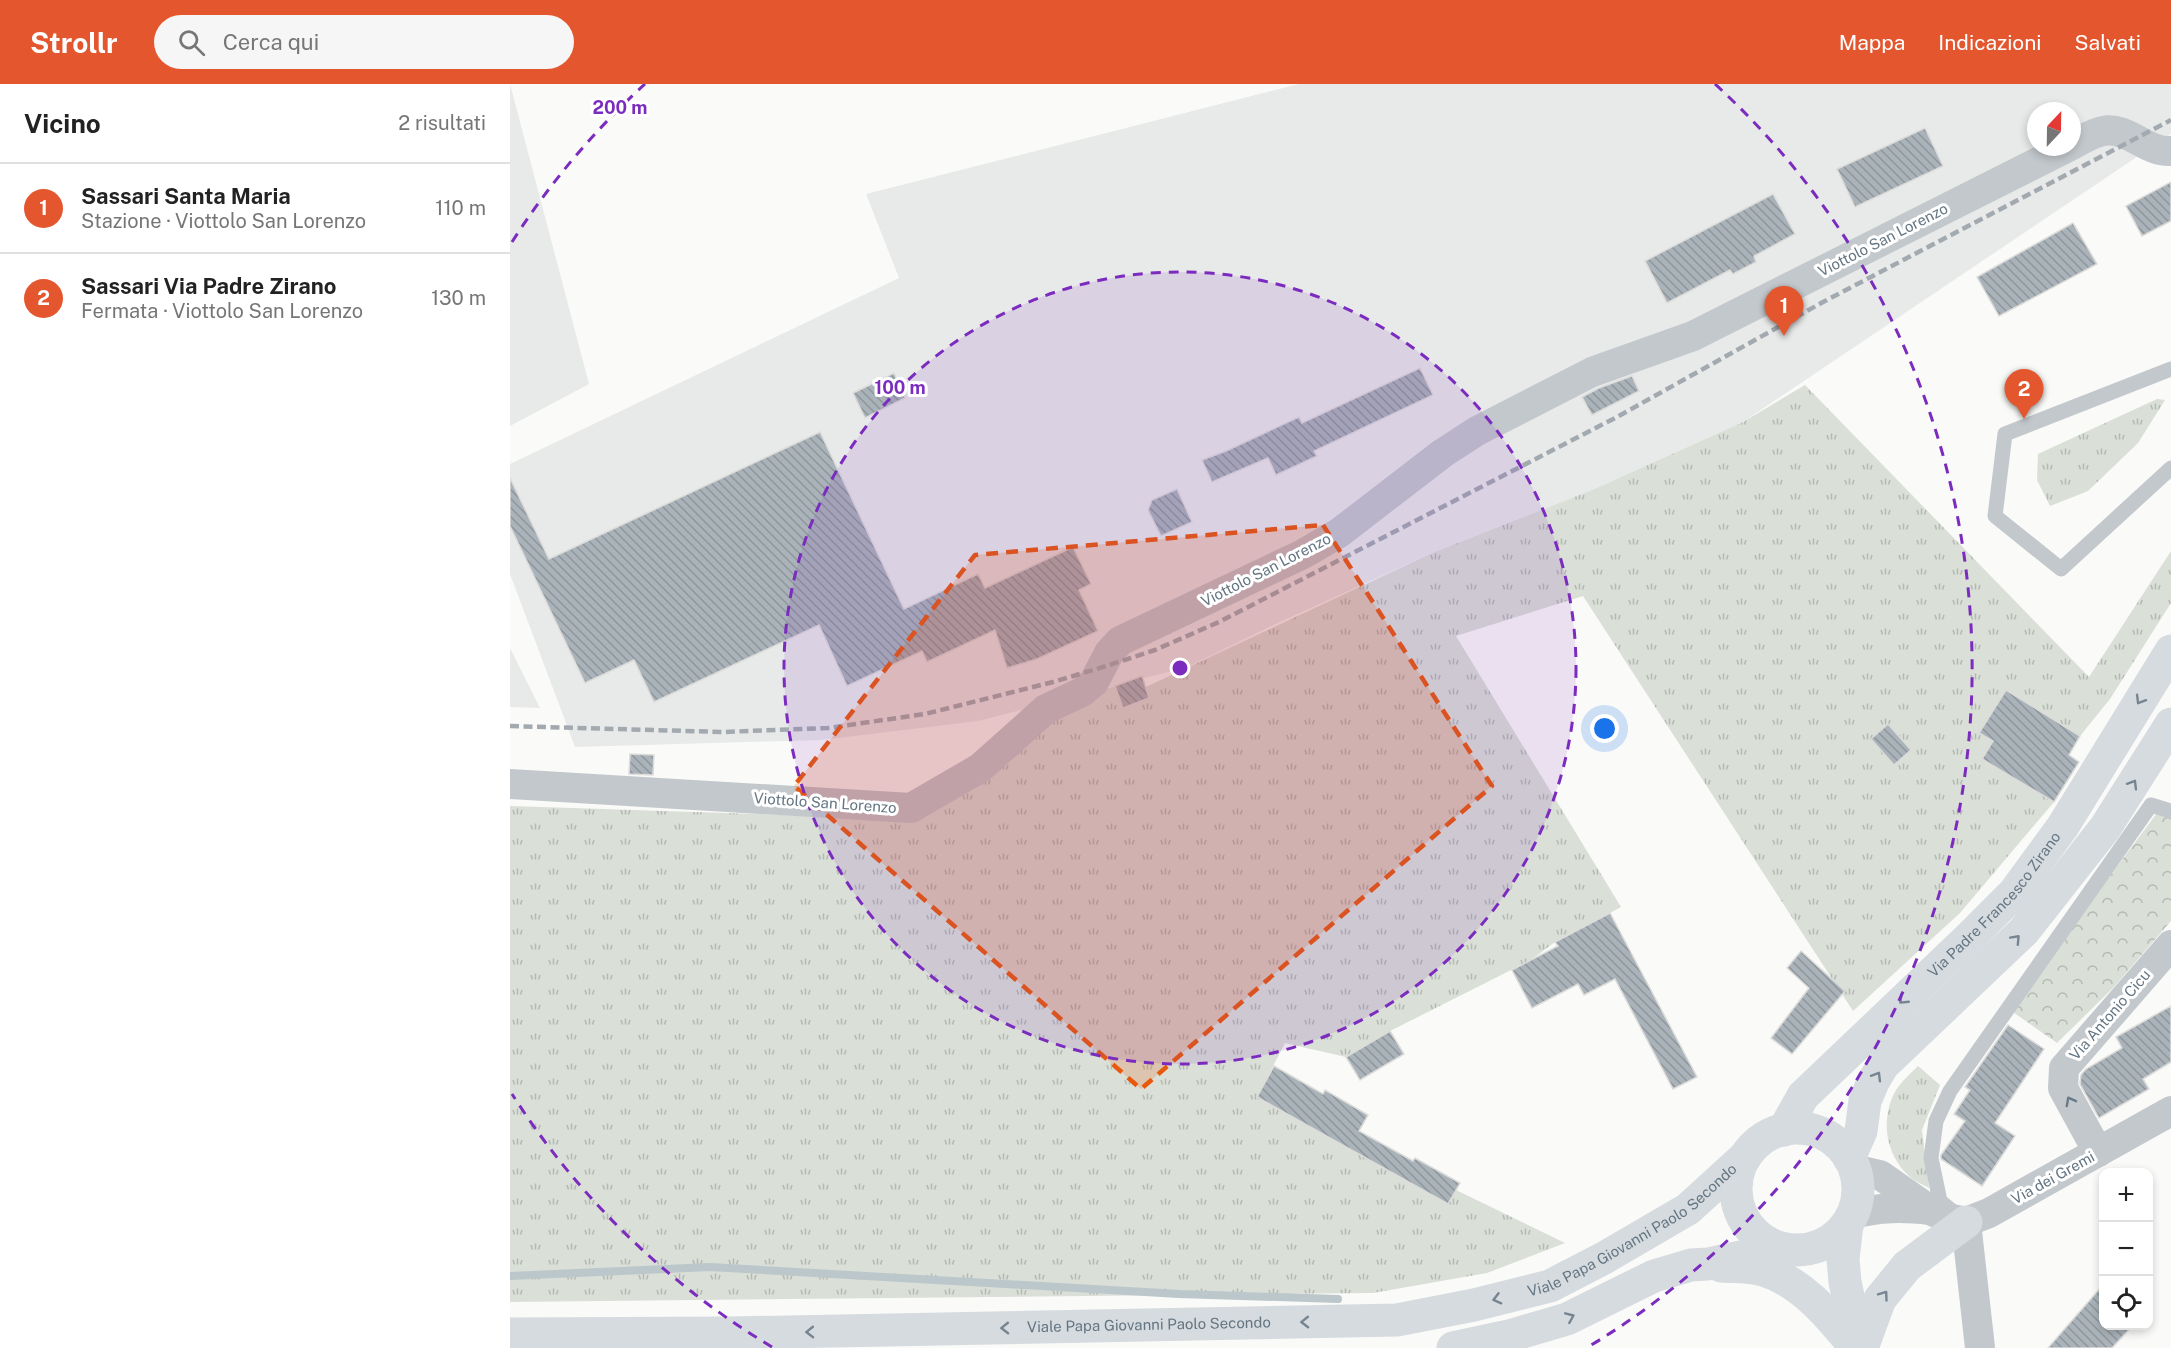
<!DOCTYPE html>
<html lang="it">
<head>
<meta charset="utf-8">
<style>
	body { margin:0; font-family:"Public Sans",sans-serif; background:#f6f6f6; color:#222 }
	.controls { position:absolute; right:18px; bottom:18px; display:grid; overflow:hidden; border-radius:12px; box-shadow:0 3px 9px #0003 }
	.controls button { width:54px; height:54px; display:grid; place-items:center; padding:0; border:0; border-bottom:2px solid #e0e0e0; background:#fff; color:#222; font:30px sans-serif }
	.compass { position:absolute; left:1517px; top:18px; width:54px; height:54px; border-radius:50%; background:#fff; box-shadow:0 3px 9px #0003; rotate:22deg }
	.you { position:absolute; left:1095px; top:645px; width:21px; height:21px; margin:-15px; border:4px solid #fff; border-radius:50%; background:#1a73e8; box-shadow:0 0 0 9px #1a73e833 }
	.badge { display:grid; place-items:center; width:39px; height:39px; border-radius:50%; background:#e4572e; color:#fff; font-size:20px; font-weight:700 }
	.pin { position:absolute; translate:-50% -50px; filter:drop-shadow(0 2px 3px #0008) }
	.pin::after { content:''; position:absolute; top:32px; width:21px; height:18px; background:inherit; clip-path:polygon(0 0,100% 0,50% 100%) }
	.list { margin:0; padding:0; list-style:none }
	h2 { display:flex; justify-content:space-between; align-items:center; height:78px; margin:0; padding:0 24px; font-size:26px }
	h2 small { font-size:20px; font-weight:400; color:#767676 }
	.list li { display:grid; grid-template-columns:39px 1fr auto; gap:18px; align-items:center; box-sizing:border-box; height:90px; padding:0 24px; border-top:2px solid #e0e0e0 }
	.list b { display:block; font-size:22px; white-space:nowrap }
	.list p { margin:0; font-size:20px; white-space:nowrap; color:#767676 }
	.list em { font-size:20px; font-style:normal; color:#767676 }
	.icon { flex:none; width:33px; height:33px; fill:none; stroke:currentColor; stroke-width:2; stroke-linecap:round; stroke-linejoin:round }
	.map { position:relative; flex:none; width:1661px; height:1264px; overflow:hidden }
	header { display:flex; align-items:center; gap:36px; box-sizing:border-box; height:84px; padding:0 30px; background:#e4572e; color:#fff }
	header strong { font-size:28px }
	nav { display:flex; gap:33px; margin-inline-start:auto; font-size:21px }
	.search { width:420px; height:54px; background:#f6f6f6; display:flex; align-items:center; gap:15px; box-sizing:border-box; padding:0 21px; border-radius:33px; color:#767676; font-size:22px }
	main { display:flex }
	aside { flex:1; background:#fff }
	.map>svg:first-child { display:block }
</style>
</head>
<body>
<header>
<strong>Strollr</strong>
<div class="search"><svg class="icon" aria-label="search" viewBox="0 0 24 24"><circle cx="10" cy="10" r="6"/><path d="M15 15l6 6"/></svg>Cerca qui</div>
<nav><a>Mappa</a><a>Indicazioni</a><a>Salvati</a></nav>
</header>
<main>
<aside>
<h2>Vicino<small>2 risultati</small></h2>
<ul class="list">
<li><span class="badge">1</span><div><b>Sassari Santa Maria</b><p>Stazione · Viottolo San Lorenzo</p></div><em>110 m</em></li>
<li><span class="badge">2</span><div><b>Sassari Via Padre Zirano</b><p>Fermata · Viottolo San Lorenzo</p></div><em>130 m</em></li>
</ul>
</aside>
<div class="map">
<svg width="1661" height="1264" viewBox="0 0 1661 1264">
	<defs>
		<pattern id="grass-tufts" width="24" height="20" patternUnits="userSpaceOnUse" patternTransform="scale(1.5)"><rect width="24" height="20" fill="#dadfd7"/><path d="M3 7l-1-3M5 7V3M7 7l1-3M15 17l-1-3M17 17v-4M19 17l1-3" fill="none" stroke="#b4b9b4"/></pattern>
		<pattern id="forest-crowns" width="20" height="18" patternUnits="userSpaceOnUse" patternTransform="scale(1.5)"><rect width="20" height="18" fill="#dadfd7"/><path d="M2 6a3 3 0 1 1 6 0M12 15a3 3 0 1 1 6 0" fill="none" stroke="#b4b9b4"/></pattern>
		<pattern id="building-back-hatch" width="6" height="6" patternUnits="userSpaceOnUse" patternTransform="scale(1.5)"><rect width="6" height="6" fill="#aab3b9"/><path d="M-1 5l2 2M0 0l6 6M5-1l2 2" fill="none" stroke="#8e969c"/></pattern>
	</defs>
	<rect width="100%" height="100%" fill="#fafaf8"/>
	<g fill="#e8e9e9" fill-rule="evenodd">
		<polygon points="0,0 79,300 0,342"/>
		<path d="M 789,0 L 1661,0 L 1661,50 L 1233,338 L 1082,406 L 922,469 L 761,542 L 677,583 L 468,637 L 311,656 L 65,663 L 0,490 L 0,380 L 389,194 L 356,110 ZM 1526,27 L 1562,27 L 1562,63 L 1526,63 Z"/>
		<polygon points="0,564 30,624 0,623"/>
	</g>
	<g fill="url(#grass-tufts)">
		<polygon points="1295,301 1579,593 1661,467 1661,519 1600,615 1570,652 1496,606 1470,649 1483,657 1472,675 1544,718 1450,829 1343,927 1073,512 946,552 1111,823 1045,858 1021,876 880,947 836,973 775,959 747,1013 938,1120 946,1106 1055,1159 977,1189 863,1209 0,1218 0,722 403,735 536,625 605,602 613,624 639,614 636,603 922,469 1082,406 1233,338"/>
		<polygon points="1647,315 1655,316 1628,359 1578,407 1540,422 1527,396 1528,370"/>
		<path d="M 1408,982 L 1430,1001 L 1412,1046 L 1419,1104 C 1412,1100 1404,1097 1399,1092 C 1375,1070 1370,1034 1386,1006 C 1392,997 1401,989 1408,982 Z"/>
	</g>
	<polygon fill="url(#forest-crowns)" points="1647,729 1661,733 1661,837 1603,904 1547,959 1500,926"/>
	<g fill="none" stroke-linecap="round" stroke-linejoin="round">
		<polyline stroke="#bbc7cb" stroke-width="8" points="0,1192 200,1183 669,1210 828,1215"/>
	</g>
	<g fill="url(#building-back-hatch)" stroke="#dcdcda" stroke-width="1.5">
		<polygon points="1415,44 1433,82 1345,123 1327,85"/>
		<polygon points="1661,98 1661,137 1632,152 1616,122"/>
		<polygon points="1263,110 1285,150 1244,172 1246,178 1223,190 1220,186 1157,219 1135,177"/>
		<polygon points="1563,139 1587,180 1489,232 1467,193"/>
		<polygon points="910,284 923,311 804,367 807,372 766,391 758,374 702,398 692,376 716,367 789,333 792,339"/>
		<polygon points="384,289 395,314 355,334 343,309"/>
		<polygon points="1122,292 1129,307 1082,331 1072,313 1089,304"/>
		<polygon points="310,348 394,525 468,490 475,504 563,463 581,500 569,506 588,547 527,575 497,584 485,546 417,578 412,567 337,602 309,541 144,618 124,576 75,599 0,442 0,394 39,475"/>
		<polygon points="667,405 682,438 651,452 638,426 642,416"/>
		<polygon points="632,592 639,614 613,624 605,602"/>
		<polygon points="1496,606 1570,652 1559,671 1569,678 1544,718 1472,675 1483,657 1469,649"/>
		<polygon points="1378,640 1401,666 1384,681 1361,655"/>
		<polygon points="120,670 144,671 143,691 119,690"/>
		<polygon points="1100,829 1187,993 1163,1005 1105,895 1074,911 1068,900 1022,924 1002,886 1048,862 1045,858"/>
		<polygon points="1291,867 1335,907 1282,970 1261,954 1299,904 1277,884"/>
		<polygon points="1661,922 1661,978 1633,995 1639,1005 1589,1034 1570,1000 1571,991 1576,985 1612,964 1606,953"/>
		<polygon points="1498,941 1534,965 1485,1039 1505,1052 1472,1102 1431,1075 1431,1071 1455,1037 1444,1030 1460,1006 1455,1003"/>
		<polygon points="880,947 894,970 850,996 836,973"/>
		<polygon points="764,982 813,1010 815,1006 858,1031 849,1047 903,1077 905,1074 950,1099 938,1120 747,1013"/>
		<polygon points="1593,1201 1593,1242 1622,1242 1602,1264 1538,1264"/>
	</g>
	<g fill="none" stroke-linecap="round" stroke-linejoin="round">
		<g stroke="#c3c8cc" stroke-width="15">
			<polyline points="1661,285 1495,350 1485,432 1551,485 1661,384"/>
			<polyline points="1442,1127 1430,1117 1421,1074 1426,1037 1440,1007 1641,721 1661,727"/>
		</g>
		<g stroke="#c3c8cc" stroke-width="30">
			<path d="M 1562,61 C 1572,56 1582,49 1593,47 C 1618,42 1636,69 1661,67"/>
			<polyline points="0,700 401,724 470,684 536,625 572,608 584,598 599,569 610,557 793,470 829,449 933,369 967,347 1082,288 1183,252 1558,63"/>
			<polyline points="1588,1068 1553,1004 1554,984 1661,861"/>
			<polyline points="1344,1085 1370,1091 1420,1126 1437,1134 1456,1138 1479,1129 1661,1027"/>
			<path d="M 1343,1130 C 1370,1123 1393,1123 1420,1126"/>
			<polyline points="1456,1138 1470,1264"/>
		</g>
		<g stroke="#d6dbdf" stroke-width="33">
			<circle cx="1287" cy="1105" r="61"/>
			<path id="s1" d="M 1274,1046 L 1293,1012 L 1461,852 L 1504,809 L 1553,742 L 1661,567"/>
			<polyline points="1339,1074 1351,1047 1355,1017 1363,998 1373,981 1514,847 1595,744 1661,640"/>
			<polyline points="1337,1140 1333,1175 1335,1198 1349,1264"/>
			<path d="M 1211,1182 C 1225,1183 1241,1182 1253,1186 C 1293,1198 1321,1234 1346,1264"/>
			<path id="s2" d="M 0,1250 L 221,1249 L 887,1236 L 964,1221 L 1040,1202 L 1094,1174 L 1178,1125 L 1235,1073"/>
			<polyline points="943,1264 999,1252 1057,1235 1144,1192 1181,1181 1198,1180 1239,1171 1256,1158"/>
			<polyline points="1352,1264 1370,1215 1397,1182 1456,1138"/>
		</g>
		<polyline stroke="#a2aab0" stroke-width="4.5" stroke-dasharray="9 4.5" stroke-linecap="butt" points="0,642 213,648 318,644 415,630 543,598 593,583 645,566 709,538 1107,333 1313,218 1661,36"/>
	</g>
	<defs><path id="oneway-chevron" d="M-2-3.5L2.5 0L-2 3.5" fill="none" stroke-width="1.6" stroke-linecap="round" stroke-linejoin="round" transform="scale(1.5)"/></defs>
	<g stroke="#768591">
		<use href="#oneway-chevron" transform="translate(1630 616) rotate(121)"/>
		<use href="#oneway-chevron" transform="translate(1623 700) rotate(-59)"/>
		<use href="#oneway-chevron" transform="translate(1506 855) rotate(-47)"/>
		<use href="#oneway-chevron" transform="translate(1393 916) rotate(136)"/>
		<use href="#oneway-chevron" transform="translate(1367 992) rotate(-59)"/>
		<use href="#oneway-chevron" transform="translate(1374 1211) rotate(-54)"/>
		<use href="#oneway-chevron" transform="translate(987 1215) rotate(165)"/>
		<use href="#oneway-chevron" transform="translate(1060 1233) rotate(-23)"/>
		<use href="#oneway-chevron" transform="translate(795 1238) rotate(179)"/>
		<use href="#oneway-chevron" transform="translate(495 1244) rotate(179)"/>
		<use href="#oneway-chevron" transform="translate(300 1248) rotate(179)"/>
	</g>
	<use stroke="#6a7a87" href="#oneway-chevron" transform="translate(1560 1017) rotate(-118)"/>
	<path fill="#e8590c" fill-opacity="0.2" stroke="#e8590c" stroke-width="4.5" stroke-dasharray="12 8" stroke-linejoin="round" d="M 813,441 L 982,702 L 631,1005 L 284,702 L 465,471 Z"/>
	<circle cx="670" cy="584" r="396" fill="#7b2cbf" fill-opacity=".12"/>
	<g fill="none" stroke="#7b2cbf" stroke-width="3" stroke-dasharray="10 8">
		<circle cx="670" cy="584" r="396"/>
		<path d="M262 1263A792 792 0 0 1 2 1010M2 158A792 792 0 0 1 135 0M1205 0A792 792 0 0 1 1078 1263"/>
	</g>
	<g text-anchor="middle" stroke-width="6" stroke-linejoin="round" paint-order="stroke">
		<g font-size="15" fill="#657683" stroke="#fff">
			<text transform="translate(1373 156) rotate(-27)" y="5">Viottolo San Lorenzo</text>
			<text transform="translate(756 486) rotate(-27)" y="5">Viottolo San Lorenzo</text>
			<text transform="translate(315 719) rotate(4)" y="5">Viottolo San Lorenzo</text>
			<text dy="5" stroke="none"><textPath href="#s1" startOffset="310">Via Padre Francesco Zirano</textPath></text>
			<text transform="translate(1600 931) rotate(-49)" y="5">Via Antonio Cicu</text>
			<text transform="translate(1543 1094) rotate(-29)" y="5">Via dei Gremi</text>
			<text dy="5" stroke="none"><textPath href="#s2" startOffset="1143">Viale Papa Giovanni Paolo Secondo</textPath></text>
			<text dy="5" stroke="none"><textPath href="#s2" startOffset="639">Viale Papa Giovanni Paolo Secondo</textPath></text>
		</g>
	</g>
	<circle cx="670" cy="584" r="9" fill="#7b2cbf" stroke="#fff" stroke-width="3"/>
	<g font-size="18" text-anchor="middle" font-weight="bold" fill="#7b2cbf" stroke="#fff" stroke-width="6" stroke-linejoin="round" paint-order="stroke">
		<text x="110" y="30">200 m</text>
		<text x="390" y="310">100 m</text>
	</g>
</svg>
<div class="controls">
<button>+</button>
<button>−</button>
<button><svg class="icon" aria-label="locate" viewBox="0 0 24 24"><circle cx="12" cy="12" r="6"/><path d="M12 2v4M12 18v4M2 12h4M18 12h4"/></svg></button>
</div>
<svg class="compass" viewBox="-18 -18 36 36"><path d="M0-13l5 13h-10z" fill="#e53935"/><path d="M0 13l5-13h-10z" fill="#767676"/></svg>
<div class="you"></div>
<div class="pin badge" style="left:1274px;top:252px">1</div>
<div class="pin badge" style="left:1514px;top:335px">2</div>
</div>
</main>
</body>
</html>
